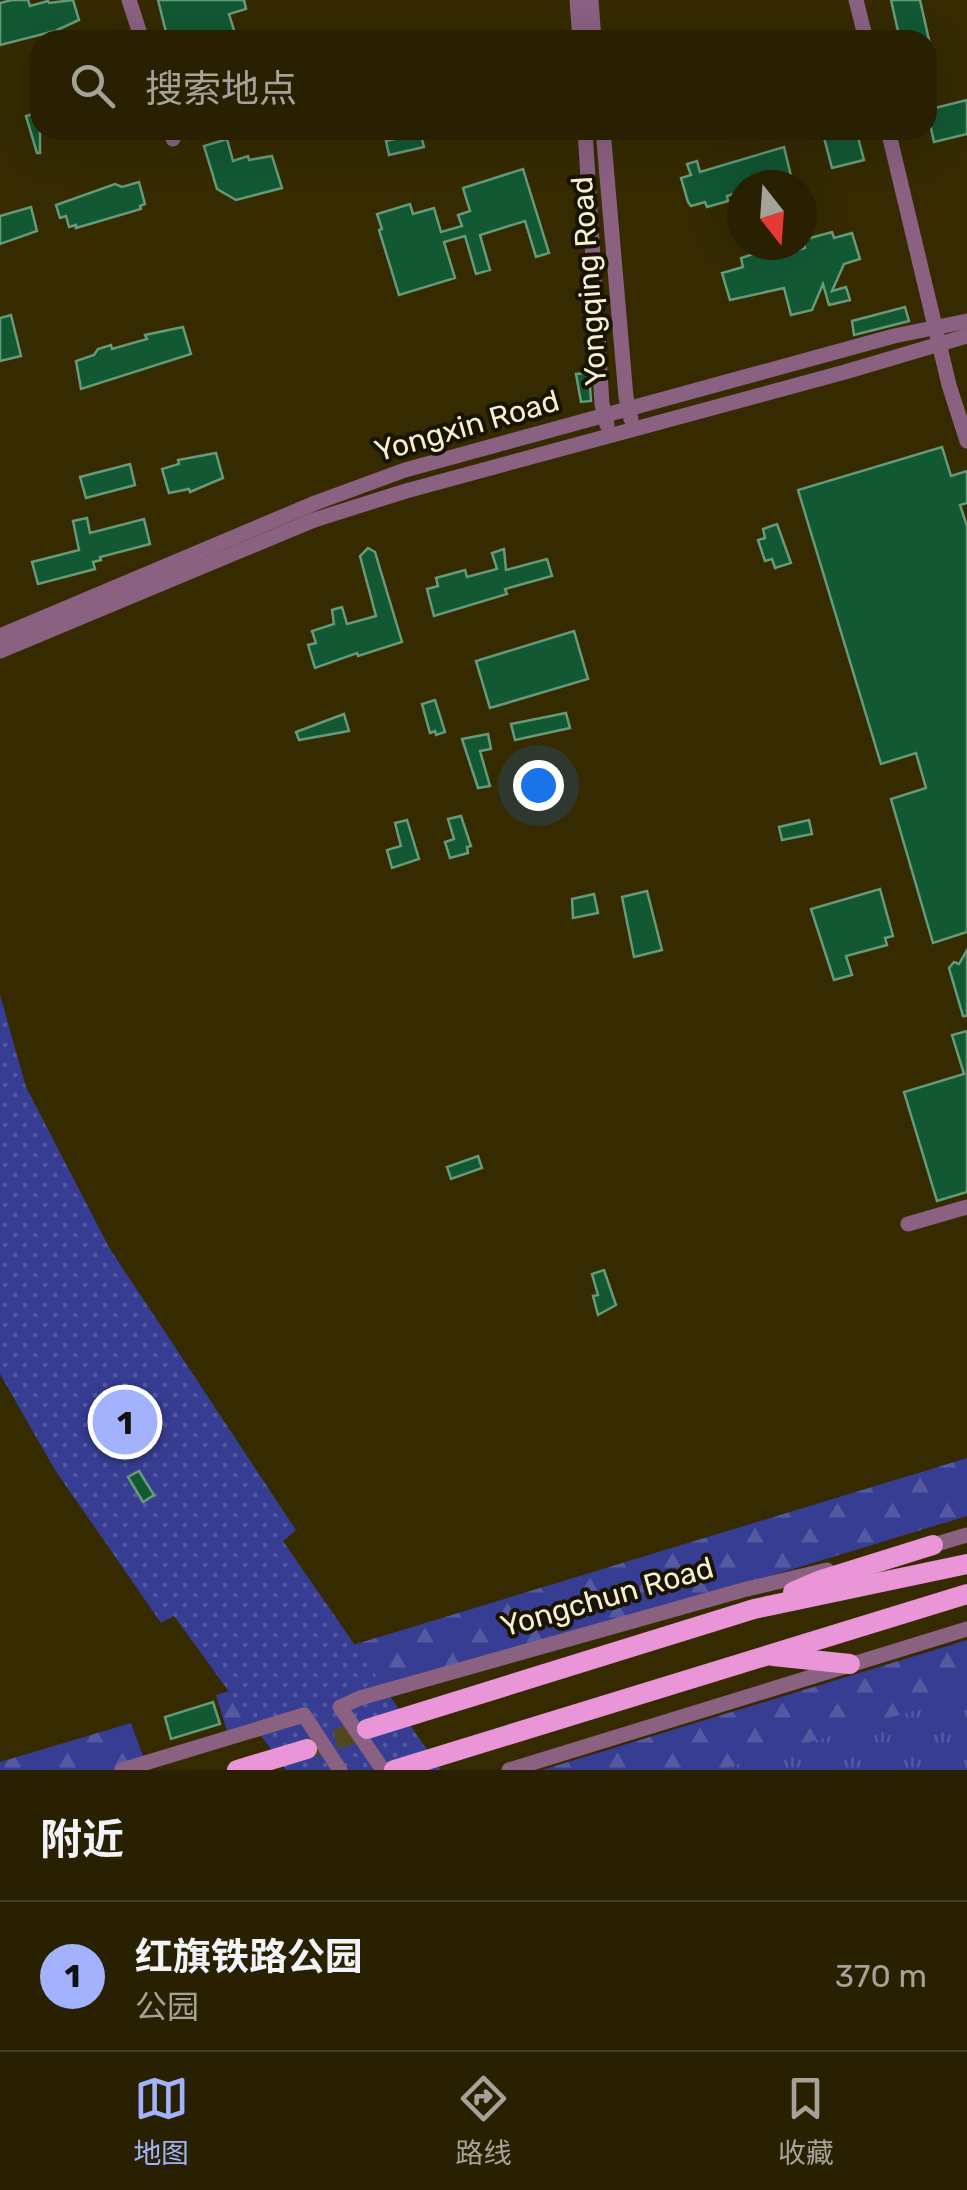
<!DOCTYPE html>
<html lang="zh">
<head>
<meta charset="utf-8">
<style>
	body { margin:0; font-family:Rubik,"Noto Sans SC",sans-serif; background:#342d0f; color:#f1f3f6 }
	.compass { position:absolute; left:727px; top:170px; width:90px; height:90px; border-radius:50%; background:#282000; box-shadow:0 10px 40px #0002; rotate:163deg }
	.you { position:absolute; left:538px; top:785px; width:35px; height:35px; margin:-25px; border:8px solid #fff; border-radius:50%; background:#1a73e8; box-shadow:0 0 0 15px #1a73e833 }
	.badge { display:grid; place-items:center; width:65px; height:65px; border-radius:50%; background:#a3b2fd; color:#111; font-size:32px; font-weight:700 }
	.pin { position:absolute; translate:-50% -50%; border:5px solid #fff; box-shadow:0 2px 10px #0006 }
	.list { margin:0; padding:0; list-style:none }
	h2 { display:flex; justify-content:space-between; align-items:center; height:130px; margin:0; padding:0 40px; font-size:42px }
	h2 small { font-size:32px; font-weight:400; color:#a5a399 }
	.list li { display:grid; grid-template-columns:65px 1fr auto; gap:30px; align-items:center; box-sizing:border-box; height:150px; padding:0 40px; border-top:2px solid #443e22 }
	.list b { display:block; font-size:38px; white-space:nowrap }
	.list p { margin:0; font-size:32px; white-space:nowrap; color:#a5a399 }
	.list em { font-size:32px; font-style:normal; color:#a5a399 }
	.icon { flex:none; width:55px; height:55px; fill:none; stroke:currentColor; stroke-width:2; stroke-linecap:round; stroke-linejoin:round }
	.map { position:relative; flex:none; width:967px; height:1770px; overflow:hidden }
	.search { position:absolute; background:#282000; box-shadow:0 10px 40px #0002; left:30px; right:30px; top:30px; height:110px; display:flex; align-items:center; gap:25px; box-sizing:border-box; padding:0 35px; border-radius:30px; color:#a5a399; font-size:38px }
	.sheet { height:280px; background:#282000 }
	nav { display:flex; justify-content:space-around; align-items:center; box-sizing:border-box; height:140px; border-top:2px solid #443e22; background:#282000; font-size:28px; color:#a5a399 }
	nav a { display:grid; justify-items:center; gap:5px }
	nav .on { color:#a3b2fd }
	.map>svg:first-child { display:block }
</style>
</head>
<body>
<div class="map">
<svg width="967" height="1770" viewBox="0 0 967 1770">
	<defs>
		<pattern id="grass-tufts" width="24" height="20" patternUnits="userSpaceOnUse" patternTransform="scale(2.5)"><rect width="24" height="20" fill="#363d93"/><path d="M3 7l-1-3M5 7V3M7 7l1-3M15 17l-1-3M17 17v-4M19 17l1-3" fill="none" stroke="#5459a1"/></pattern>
		<pattern id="forest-firs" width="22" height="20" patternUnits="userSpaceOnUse" patternTransform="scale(2.5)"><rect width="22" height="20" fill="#363d93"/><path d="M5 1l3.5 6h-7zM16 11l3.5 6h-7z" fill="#5459a1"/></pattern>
		<pattern id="park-dots" width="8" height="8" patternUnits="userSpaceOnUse" patternTransform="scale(2.5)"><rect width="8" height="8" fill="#363d93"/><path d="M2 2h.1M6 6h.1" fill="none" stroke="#5459a1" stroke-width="1.8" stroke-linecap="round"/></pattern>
	</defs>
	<rect width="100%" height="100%" fill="#352a00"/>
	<polygon fill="url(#grass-tufts)" points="967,1692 967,1770 706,1770"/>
	<g fill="url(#forest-firs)">
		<polygon points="967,1458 967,1516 331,1710 297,1662"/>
		<polygon points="967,1640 967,1694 720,1770 542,1770"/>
		<polygon points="284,1674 314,1718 230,1741 216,1695"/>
		<polygon points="131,1723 147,1767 136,1770 0,1770 0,1762"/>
	</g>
	<polygon fill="url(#park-dots)" points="0,995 26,1087 110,1249 296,1530 283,1541 441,1770 286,1770 174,1616 161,1623 55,1470 0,1374"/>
	<g fill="#125833" stroke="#689a79" stroke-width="2.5">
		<polygon points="12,0 28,0 30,6 48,1 49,3 73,0 79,20 55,31 0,45 0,3"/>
		<polygon points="158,0 244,0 246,9 229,14 237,40 168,40"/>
		<polygon points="891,0 920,0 929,40 900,40"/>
		<polygon points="967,100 967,134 934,142 927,110"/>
		<polygon points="40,112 40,153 37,153 26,116"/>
		<polygon points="822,130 856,130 864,160 832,168"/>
		<polygon points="415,134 421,135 424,147 389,155 386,141"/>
		<polygon points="227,139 233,161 248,156 249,160 272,156 282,188 236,200 217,189 204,146"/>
		<polygon points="784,147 791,176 778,180 780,185 742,185 742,191 727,196 728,201 707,207 705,202 691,206 688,202 681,178 691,175 687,164 697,161 700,172"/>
		<polygon points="523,169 549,253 536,257 525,221 480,235 490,270 476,274 465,236 444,242 455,278 399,295 379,230 382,229 377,214 410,204 413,214 434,208 441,232 462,226 458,215 470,211 463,188"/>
		<polygon points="139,182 145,204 140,206 141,209 76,228 76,225 69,227 66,216 60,218 56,205 115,184 122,187"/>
		<polygon points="31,207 37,231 0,244 0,216"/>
		<polygon points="832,232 834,238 852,233 860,259 844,264 832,291 846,287 850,300 829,305 823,284 812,310 791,315 784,288 730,300 722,273 743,267 741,258 769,249 771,258 805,248 803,240"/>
		<polygon points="905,307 909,321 854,335 852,321"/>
		<polygon points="11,315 21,356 0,361 0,318"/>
		<polygon points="183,327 191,354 81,389 76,361 94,355 98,349 111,345 112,349 147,339 145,335"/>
		<polygon points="589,373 591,401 581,402 576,374"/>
		<polygon points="942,447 951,476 967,471 967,503 960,505 967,526 967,932 933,943 891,799 926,788 916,753 881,764 798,490"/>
		<polygon points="216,453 223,478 190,492 189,489 169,493 162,469 179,464 178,460"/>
		<polygon points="130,464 135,485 86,498 80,477"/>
		<polygon points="87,518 90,533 144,519 150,544 100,557 101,560 93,562 95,569 38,584 32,562 79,550 73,521"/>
		<polygon points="777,524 791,563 775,568 772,559 765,561 758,540 765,538 763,529"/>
		<polygon points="368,548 375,552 402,642 358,656 357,653 315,668 308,645 316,643 312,631 334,624 332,610 342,607 347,624 376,616 360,556"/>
		<polygon points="504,549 506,570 547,559 552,576 505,589 507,594 434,616 427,589 438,586 436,578 465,570 467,577 497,569 492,553"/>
		<polygon points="574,631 588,679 490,708 476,661"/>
		<polygon points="435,700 445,732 436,735 435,731 430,733 422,704"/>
		<polygon points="566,713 570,728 515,740 511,724"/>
		<polygon points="344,714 349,731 299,740 296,732"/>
		<polygon points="488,734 491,749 480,751 490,786 478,788 462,739"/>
		<polygon points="461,816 471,846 467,847 468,853 450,858 445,842 454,839 448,819"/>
		<polygon points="407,820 419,859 392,868 387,850 401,846 395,823"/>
		<polygon points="809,820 812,834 782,840 779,827"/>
		<polygon points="880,889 893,936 885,938 887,945 846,956 852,975 834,980 811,909"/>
		<polygon points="647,891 662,950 634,957 622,897"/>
		<polygon points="594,894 598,913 573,918 572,899"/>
		<polygon points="967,950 967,1016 963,1016 949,968 954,962 959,964"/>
		<polygon points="967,1031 967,1192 937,1201 904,1092 964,1074 952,1035"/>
		<polygon points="478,1156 482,1168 451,1179 447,1167"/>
		<polygon points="604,1270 616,1305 598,1315 593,1296 598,1295 592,1274"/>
		<polygon points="139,1471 154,1495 143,1502 128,1477"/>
		<polygon points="213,1702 220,1724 171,1739 165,1717"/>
	</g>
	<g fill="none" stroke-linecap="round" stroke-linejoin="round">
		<polyline stroke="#524820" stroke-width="20" stroke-dasharray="20 10" stroke-linecap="butt" points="307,1749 367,1729"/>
		<g stroke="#8a6181" stroke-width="15">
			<polyline points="129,0 142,40"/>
			<polyline points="577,0 580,40"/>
			<polyline points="591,0 594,40"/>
			<polyline points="856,0 866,40"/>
			<polyline points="170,130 173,139"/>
			<polyline points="585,130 602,404 607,425"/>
			<polyline points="603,130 626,397 631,419"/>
			<polyline points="888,130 949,385 967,441"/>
			<polyline points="0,636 315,503 405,470 894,336 967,321"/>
			<polyline points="0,651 314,520 406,491 845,372 967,336"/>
			<polyline points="908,1224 967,1207"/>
			<polyline points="923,1548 967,1535"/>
			<polyline points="122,1770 304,1715 340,1770"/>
			<polyline points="383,1770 340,1707 360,1698 743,1590 827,1570"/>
			<polyline points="509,1770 967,1629"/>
		</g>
		<g stroke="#e995d7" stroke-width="20">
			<polyline points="793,1592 821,1580 933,1545"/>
			<polyline points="773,1656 850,1664"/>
			<polyline points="367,1729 754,1609 967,1564"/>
			<polyline points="237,1770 307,1749"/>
			<polyline points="394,1770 967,1594"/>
		</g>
	</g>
	<g text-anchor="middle" stroke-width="8" stroke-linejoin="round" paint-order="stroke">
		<g font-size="30" fill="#f7efd4" stroke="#191301">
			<text transform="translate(589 281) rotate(-94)" y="10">Yongqing Road</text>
			<text transform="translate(467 426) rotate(-16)" y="10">Yongxin Road</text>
			<text transform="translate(607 1597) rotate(-16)" y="10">Yongchun Road</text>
		</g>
	</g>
</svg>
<svg class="compass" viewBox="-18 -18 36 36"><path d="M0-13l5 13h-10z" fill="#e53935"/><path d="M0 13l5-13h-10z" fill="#a5a399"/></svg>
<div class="you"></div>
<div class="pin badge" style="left:125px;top:1422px">1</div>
<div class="search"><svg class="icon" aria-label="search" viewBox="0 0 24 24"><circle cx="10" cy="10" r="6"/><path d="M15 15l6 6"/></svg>搜索地点</div>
</div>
<section class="sheet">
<h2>附近<small></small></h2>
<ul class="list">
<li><span class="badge">1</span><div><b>红旗铁路公园</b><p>公园</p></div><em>370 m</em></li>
</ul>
</section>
<nav>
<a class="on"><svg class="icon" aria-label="map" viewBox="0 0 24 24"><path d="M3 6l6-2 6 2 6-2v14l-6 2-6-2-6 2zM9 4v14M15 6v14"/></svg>地图</a>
<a><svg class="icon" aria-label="directions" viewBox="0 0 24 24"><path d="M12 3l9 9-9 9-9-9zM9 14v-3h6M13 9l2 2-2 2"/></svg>路线</a>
<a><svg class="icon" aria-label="saved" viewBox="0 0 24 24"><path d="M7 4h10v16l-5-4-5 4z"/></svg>收藏</a>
</nav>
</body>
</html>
